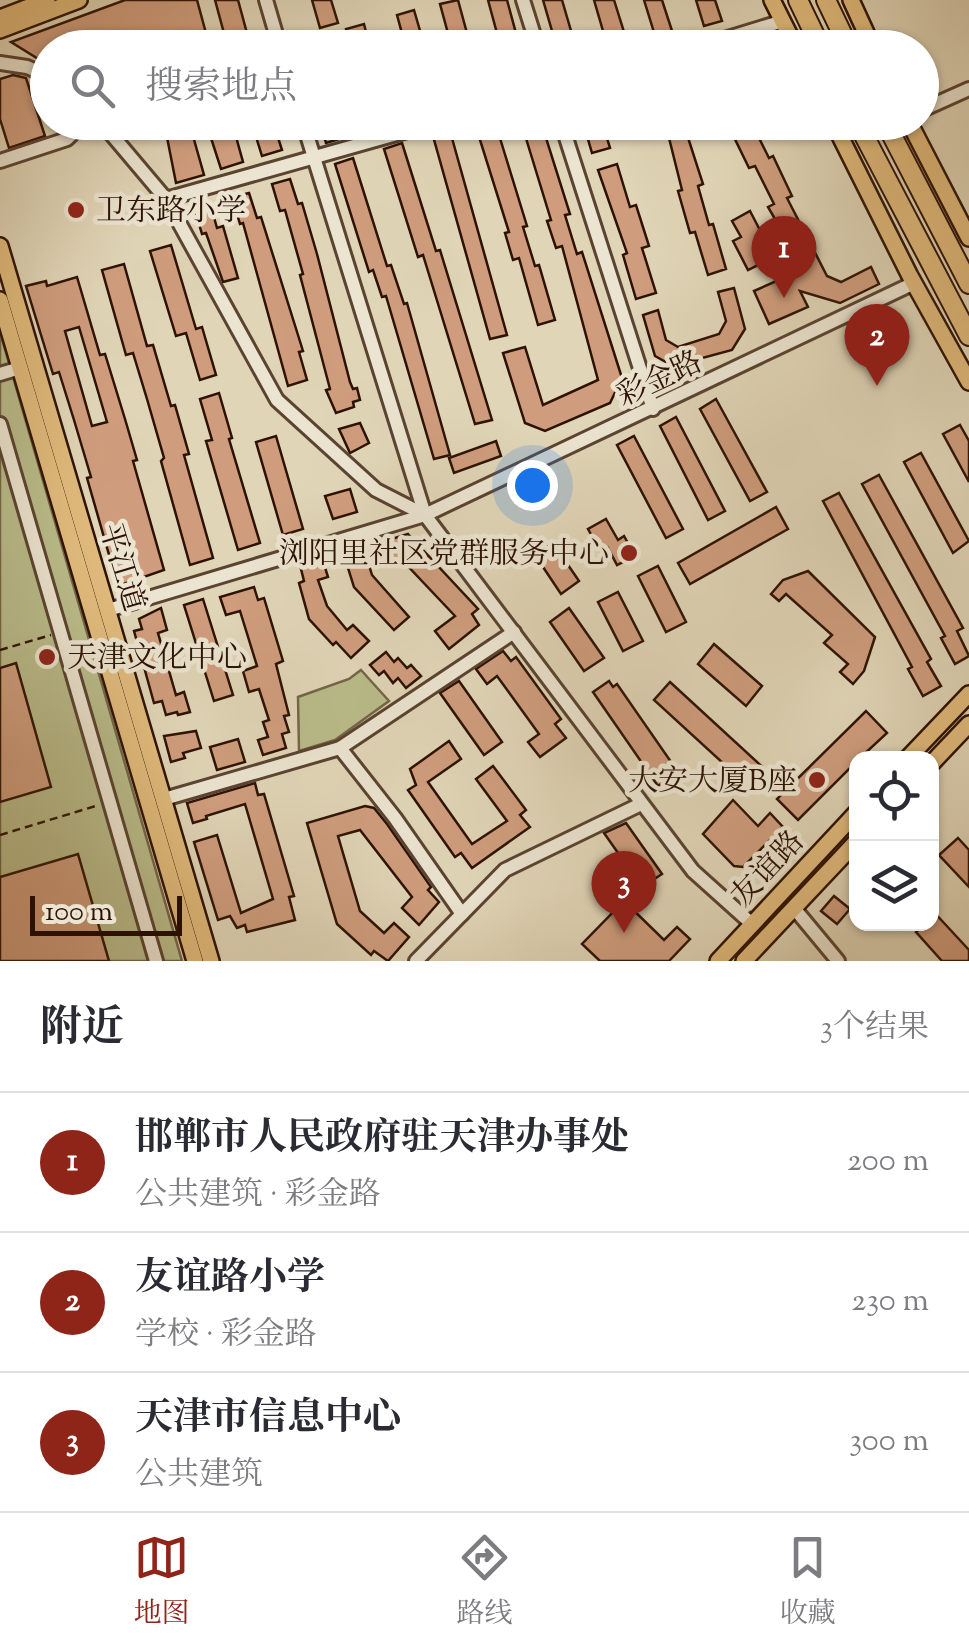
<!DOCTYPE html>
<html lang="zh">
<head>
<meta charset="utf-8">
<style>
	body { margin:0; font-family:"Sorts Mill Goudy","Noto Serif SC",serif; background:#f7f7f7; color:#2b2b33 }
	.controls { position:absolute; right:30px; bottom:30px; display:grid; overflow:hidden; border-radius:20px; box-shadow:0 2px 8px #0004 }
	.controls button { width:90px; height:90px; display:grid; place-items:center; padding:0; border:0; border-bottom:2px solid #e1e1e2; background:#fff; color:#2b2b33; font:50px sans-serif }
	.scale { position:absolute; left:30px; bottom:25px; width:152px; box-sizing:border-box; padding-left:10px; border:5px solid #2d1204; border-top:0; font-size:28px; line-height:35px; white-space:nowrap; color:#2d1204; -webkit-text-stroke:8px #ebe4d0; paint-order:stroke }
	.you { position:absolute; left:532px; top:485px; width:35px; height:35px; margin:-25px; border:8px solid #fff; border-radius:50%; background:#1a73e8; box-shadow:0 0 0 15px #1a73e833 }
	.badge { display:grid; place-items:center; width:65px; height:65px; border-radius:50%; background:#8f2418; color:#fff; font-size:32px; font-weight:700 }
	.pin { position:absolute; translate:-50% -82px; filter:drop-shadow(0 2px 5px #0008) }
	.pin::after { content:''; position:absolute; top:52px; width:35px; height:30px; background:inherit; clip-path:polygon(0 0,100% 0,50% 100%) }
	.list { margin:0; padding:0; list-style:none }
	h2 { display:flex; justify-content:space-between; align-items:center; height:130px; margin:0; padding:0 40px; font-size:42px }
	h2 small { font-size:32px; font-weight:400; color:#7c7c81 }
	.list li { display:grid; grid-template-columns:65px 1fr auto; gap:30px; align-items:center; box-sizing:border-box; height:140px; padding:0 40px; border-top:2px solid #e1e1e2 }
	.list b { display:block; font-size:38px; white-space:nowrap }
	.list p { margin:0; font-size:32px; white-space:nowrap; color:#7c7c81 }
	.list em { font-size:32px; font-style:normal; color:#7c7c81 }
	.icon { flex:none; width:55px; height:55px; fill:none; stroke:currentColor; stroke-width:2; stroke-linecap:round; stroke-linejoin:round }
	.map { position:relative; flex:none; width:969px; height:961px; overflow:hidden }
	.search { position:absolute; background:#fff; box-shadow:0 2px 8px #0004; left:30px; right:30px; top:30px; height:110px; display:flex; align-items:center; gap:25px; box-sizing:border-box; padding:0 35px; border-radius:55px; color:#7c7c81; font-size:38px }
	.sheet { height:550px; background:#fff }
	nav { display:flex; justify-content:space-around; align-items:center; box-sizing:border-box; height:140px; border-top:2px solid #e1e1e2; background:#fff; font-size:28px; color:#7c7c81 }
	nav a { display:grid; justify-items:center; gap:5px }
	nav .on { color:#8f2418 }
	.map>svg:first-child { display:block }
</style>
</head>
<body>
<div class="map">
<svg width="969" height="961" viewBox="0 0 969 961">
	<rect width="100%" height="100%" fill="#e0d5b7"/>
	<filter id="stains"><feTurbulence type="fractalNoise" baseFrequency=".002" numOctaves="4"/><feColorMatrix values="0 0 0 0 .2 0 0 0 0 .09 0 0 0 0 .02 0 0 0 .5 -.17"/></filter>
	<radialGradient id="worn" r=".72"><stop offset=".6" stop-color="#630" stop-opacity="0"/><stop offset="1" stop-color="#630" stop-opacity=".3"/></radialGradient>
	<g fill="#b9bb8a" stroke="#736647" stroke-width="2.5">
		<polygon points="0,332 182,961 0,961"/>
		<polygon points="361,670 389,701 335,740 299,751 298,697 349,679"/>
	</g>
	<g fill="#cf9d7d" stroke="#2d1204" stroke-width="2.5" fill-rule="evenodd">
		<polygon points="125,0 197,0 210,48 48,48 48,65 11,42"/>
		<polygon points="215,0 238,0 251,48 228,48"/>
		<polygon points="312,0 331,0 338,23 320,28"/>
		<polygon points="458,0 471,48 452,48 440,4"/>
		<polygon points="488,0 507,0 520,48 501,48"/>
		<polygon points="543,0 562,0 576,48 557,48"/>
		<polygon points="594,0 614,0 629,48 608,48"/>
		<polygon points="644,0 662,0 674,37 657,42"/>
		<polygon points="696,0 715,0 722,21 704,26"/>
		<polygon points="414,10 425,48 406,48 397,15"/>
		<polygon points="364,24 370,48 351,48 346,29"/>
		<polygon points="13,75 26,78 45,136 9,148 0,119 0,79"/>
		<polygon points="164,122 189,122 204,175 176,183"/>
		<polygon points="213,122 235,122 238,132 235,133 243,162 221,169 211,138 217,136"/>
		<polygon points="256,122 273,122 282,150 262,156 253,127 257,126"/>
		<polygon points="320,122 339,122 343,138 326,143"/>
		<polygon points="495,122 527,226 523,227 535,266 539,265 555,320 538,325 519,258 513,260 505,233 509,232 475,124"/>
		<polygon points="521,122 541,122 570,214 565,215 577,254 582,252 622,378 610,403 545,431 525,423 503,353 525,347 543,405 598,380 562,246 556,248 547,221 551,220"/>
		<polygon points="583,122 602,122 610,148 592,153"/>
		<polygon points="665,122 683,122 703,184 698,186 709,225 713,224 726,269 708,275 695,232 690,233 678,191 682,190"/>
		<polygon points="743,122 751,122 769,158 773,156 792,196 787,198 827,276 841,282 871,267 879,284 840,303 800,291 808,307 769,324 754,291 804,269 768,207 774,204 755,166 749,168 730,129"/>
		<polygon points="450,131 507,335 490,339 433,136"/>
		<polygon points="402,143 436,251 440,250 492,420 475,424 423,255 418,257 384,149"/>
		<polygon points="353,158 387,266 391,265 404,304 407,303 450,455 434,459 386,296 382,297 373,270 369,272 335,164"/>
		<polygon points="617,164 630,207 636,205 649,246 642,248 656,293 636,299 623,255 627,253 598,170"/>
		<polygon points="290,179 298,204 302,203 317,254 350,382 353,389 357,388 360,400 353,402 354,407 336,413 326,390 330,389 300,275 303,274 285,210 280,211 272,184"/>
		<polygon points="249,193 257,218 261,217 303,351 299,352 307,380 288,386 243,223 240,224 232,197"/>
		<polygon points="210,203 217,228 223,226 238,278 223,282 206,233 202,234 194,207"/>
		<polygon points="750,211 774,257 748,270 733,241 741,237 732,221"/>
		<polygon points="171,245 196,329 202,327 216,375 200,380 186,333 176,336 150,251"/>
		<polygon points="124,264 147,346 153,345 171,406 175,405 189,454 184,455 213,558 190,565 161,461 164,458 147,399 133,353 126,355 102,270"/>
		<path d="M 77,277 L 100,355 L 105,354 L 125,419 L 137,460 L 133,461 L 164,570 L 118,586 L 87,478 L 91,477 L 74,420 L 59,372 L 53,374 L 26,286 L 46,281 L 47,286 ZM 79,327 L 107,422 L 92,426 L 65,331 Z"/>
		<polygon points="734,288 745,329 732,350 673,366 655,356 643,315 658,310 666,340 678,347 719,334 726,321 718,292"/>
		<polygon points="219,393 232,438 229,439 260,543 238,550 206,441 212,440 200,399"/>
		<polygon points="716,399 767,492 750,501 700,409"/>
		<polygon points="676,417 725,511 708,520 660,426"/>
		<polygon points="360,423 369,443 350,453 339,429"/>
		<polygon points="960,425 969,441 969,482 943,434"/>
		<polygon points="276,436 303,529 283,535 256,442"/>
		<polygon points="634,436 683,529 666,538 617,445"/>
		<polygon points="496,441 501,456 454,473 449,458"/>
		<polygon points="921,453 969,541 953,553 904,462"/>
		<polygon points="879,475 963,628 957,631 969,656 955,664 941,638 945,636 862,484"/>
		<polygon points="350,489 357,512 333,519 325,496"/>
		<polygon points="839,493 931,659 927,662 941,686 923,696 908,669 912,667 823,501"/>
		<polygon points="776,507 788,529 690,584 678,563"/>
		<polygon points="606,519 618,540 624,536 635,556 617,565 608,548 601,552 588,529"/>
		<polygon points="408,534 478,609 472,614 479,625 449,649 435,631 455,616 401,559 391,562 385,541"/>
		<polygon points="553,543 579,581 561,594 535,555"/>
		<polygon points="364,549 372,575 409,617 394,630 354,587 344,555"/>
		<polygon points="322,558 328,577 318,580 327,606 347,630 353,625 369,641 351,658 336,642 333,645 309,619 299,583 304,581 300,565"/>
		<polygon points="658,566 686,622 666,632 638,576"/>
		<polygon points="808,571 875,637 864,671 853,684 840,672 848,664 824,643 832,635 786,594 779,601 771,594 783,580"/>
		<polygon points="254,587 258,600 264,598 283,661 276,664 289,715 284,716 289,732 282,734 286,748 263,755 258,740 268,737 263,722 269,720 259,689 249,692 243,671 257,666 240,611 226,615 220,597"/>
		<polygon points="618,592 643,641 623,651 598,602"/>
		<polygon points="203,599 233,695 214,701 184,605"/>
		<polygon points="161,608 167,630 158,633 176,695 184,692 190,712 178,715 177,712 166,715 162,701 154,703 134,631 142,629 139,619"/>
		<polygon points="569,608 604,658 584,671 550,622"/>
		<polygon points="714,644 762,686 746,706 698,664"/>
		<polygon points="503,651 511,661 516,657 561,719 555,724 566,738 540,757 528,742 539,734 497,676 487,684 476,669"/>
		<polygon points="386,652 394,662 398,658 407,668 411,665 421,676 406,688 398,678 393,683 384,671 379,675 370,665"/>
		<polygon points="16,663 51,787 0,802 0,668"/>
		<polygon points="459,681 502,742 484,755 440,693"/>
		<polygon points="609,681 613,687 617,684 678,772 658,786 593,692"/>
		<polygon points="670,682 769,773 761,781 745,766 736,775 654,700"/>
		<polygon points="866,711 887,733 860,758 856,758 856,762 798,820 777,799"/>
		<polygon points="196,731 201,748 183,753 185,758 171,762 164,736"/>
		<polygon points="238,739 245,762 217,770 210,747"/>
		<polygon points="449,741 461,759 428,782 472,844 507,821 476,779 493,766 526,810 520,815 530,827 472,868 461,853 455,857 408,790 416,785 410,769"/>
		<polygon points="255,783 258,795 264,794 294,896 289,897 295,920 247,932 245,925 237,928 230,916 218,920 194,842 217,835 241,913 273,899 245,804 206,816 207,819 193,823 187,803"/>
		<polygon points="733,800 758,826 770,813 783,827 743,867 734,866 703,834"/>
		<polygon points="365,806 374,808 387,824 431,887 428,890 439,902 419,925 402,908 412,897 360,830 338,836 360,911 384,933 394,923 409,937 388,961 374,951 371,955 337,924 307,823"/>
		<polygon points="626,823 662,874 642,887 604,833"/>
		<polygon points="958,838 969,850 969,887 939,855"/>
		<polygon points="78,854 109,961 0,961 0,877"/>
		<polygon points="834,896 850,909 837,924 821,911"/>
		<polygon points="624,901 664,940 677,927 690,939 669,961 600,961 582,944"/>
		<polygon points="932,910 969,950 969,961 942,961 916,932 925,924 932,924"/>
	</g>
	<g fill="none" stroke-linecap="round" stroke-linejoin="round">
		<g stroke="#5a4331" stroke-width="18">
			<g id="minor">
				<polyline points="266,0 280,48"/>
				<polyline points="523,0 538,48"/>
				<polyline points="695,48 783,21"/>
				<polyline points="0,63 27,67 48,76"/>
				<polyline points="922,110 969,89"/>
				<polyline points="101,122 166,199 277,400 376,490 425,515 693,871 752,924"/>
				<polyline points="303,122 425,515"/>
				<polyline points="561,122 653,409"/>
				<polyline points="0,161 67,139 85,122"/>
				<polyline points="166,199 439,122"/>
				<polyline points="0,374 20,368"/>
				<polyline points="0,424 156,961"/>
				<polyline points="108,610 425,515 914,283"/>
				<polyline points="340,748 395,818 462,914"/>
				<polyline points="164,799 340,748 514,632"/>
				<polyline points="794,908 838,961"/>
				<polyline points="416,961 505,870 641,804"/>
			</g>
		</g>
		<g stroke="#2d1204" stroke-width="20">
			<g id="major">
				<polyline points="772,0 796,48"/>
				<polyline points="851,0 873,48"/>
				<polyline points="0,18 47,0"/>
				<polyline points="0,30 79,0"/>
				<polyline points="833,122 910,276 969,382"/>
				<polyline points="909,122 969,238"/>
				<polyline points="0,246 211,961"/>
				<polyline points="0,300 195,961"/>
				<polyline points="908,758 969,694"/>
				<polyline points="932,763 969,724"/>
				<polyline points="718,961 856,813"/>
				<polyline points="744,961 856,842"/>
			</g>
		</g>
		<g stroke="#2d1204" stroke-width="22">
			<g id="highway">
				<polyline points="798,0 821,48"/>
				<polyline points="826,0 849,48"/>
				<polyline points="857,122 969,336"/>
				<polyline points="885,122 969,284"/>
			</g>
		</g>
		<g stroke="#2d1204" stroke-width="2.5" stroke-dasharray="8 5" stroke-linecap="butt">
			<polyline points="0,650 51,635"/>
			<polyline points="0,835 99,805"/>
		</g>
		<use href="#minor" stroke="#ebe4d0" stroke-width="12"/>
		<use href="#major" stroke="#e0ba7c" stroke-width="15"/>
		<use href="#highway" stroke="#e0ba7c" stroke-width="18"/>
	</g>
	<g fill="#8f2418" stroke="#ebe4d0" stroke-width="4">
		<circle cx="76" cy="210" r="10"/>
		<circle cx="629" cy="553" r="10"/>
		<circle cx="47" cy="657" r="10"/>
		<circle cx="817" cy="780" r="10"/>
	</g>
	<g text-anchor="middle" stroke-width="9" stroke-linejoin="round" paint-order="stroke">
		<g font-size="30" fill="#2d1204" stroke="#ebe4d0" text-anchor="start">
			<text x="96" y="220">卫东路小学</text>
			<text x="609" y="563" text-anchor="end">浏阳里社区党群服务中心</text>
			<text x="67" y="667">天津文化中心</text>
			<text x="797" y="790" text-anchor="end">大安大厦B座</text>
		</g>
		<g font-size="30" fill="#2d1204" stroke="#ebe4d0">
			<text transform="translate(659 378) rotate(-25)" y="10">彩金路</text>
			<text transform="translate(123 567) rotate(73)" y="10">平江道</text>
			<text transform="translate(767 868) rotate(-47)" y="10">友谊路</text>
		</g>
	</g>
	<rect width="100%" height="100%" filter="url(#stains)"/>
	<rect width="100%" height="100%" fill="url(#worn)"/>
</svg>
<div class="controls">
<button><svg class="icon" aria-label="locate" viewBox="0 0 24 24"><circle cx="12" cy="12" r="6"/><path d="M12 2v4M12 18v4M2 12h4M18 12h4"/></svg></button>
<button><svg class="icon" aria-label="layers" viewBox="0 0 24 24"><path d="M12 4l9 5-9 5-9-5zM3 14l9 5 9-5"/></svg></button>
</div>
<div class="scale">100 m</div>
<div class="you"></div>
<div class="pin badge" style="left:784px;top:298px">1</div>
<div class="pin badge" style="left:877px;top:386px">2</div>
<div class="pin badge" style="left:624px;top:933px">3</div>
<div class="search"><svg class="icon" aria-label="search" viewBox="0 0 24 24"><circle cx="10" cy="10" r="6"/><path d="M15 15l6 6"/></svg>搜索地点</div>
</div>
<section class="sheet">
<h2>附近<small>3个结果</small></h2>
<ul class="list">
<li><span class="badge">1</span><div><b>邯郸市人民政府驻天津办事处</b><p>公共建筑 · 彩金路</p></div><em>200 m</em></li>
<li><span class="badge">2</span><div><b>友谊路小学</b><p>学校 · 彩金路</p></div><em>230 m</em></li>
<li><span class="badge">3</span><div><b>天津市信息中心</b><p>公共建筑</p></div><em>300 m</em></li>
</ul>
</section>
<nav>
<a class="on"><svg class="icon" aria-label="map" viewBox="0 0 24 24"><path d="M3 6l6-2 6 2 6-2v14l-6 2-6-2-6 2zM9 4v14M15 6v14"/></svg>地图</a>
<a><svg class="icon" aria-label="directions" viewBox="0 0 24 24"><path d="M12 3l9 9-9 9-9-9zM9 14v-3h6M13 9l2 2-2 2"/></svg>路线</a>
<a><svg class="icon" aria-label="saved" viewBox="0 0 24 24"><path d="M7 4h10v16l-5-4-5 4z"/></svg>收藏</a>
</nav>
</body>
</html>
